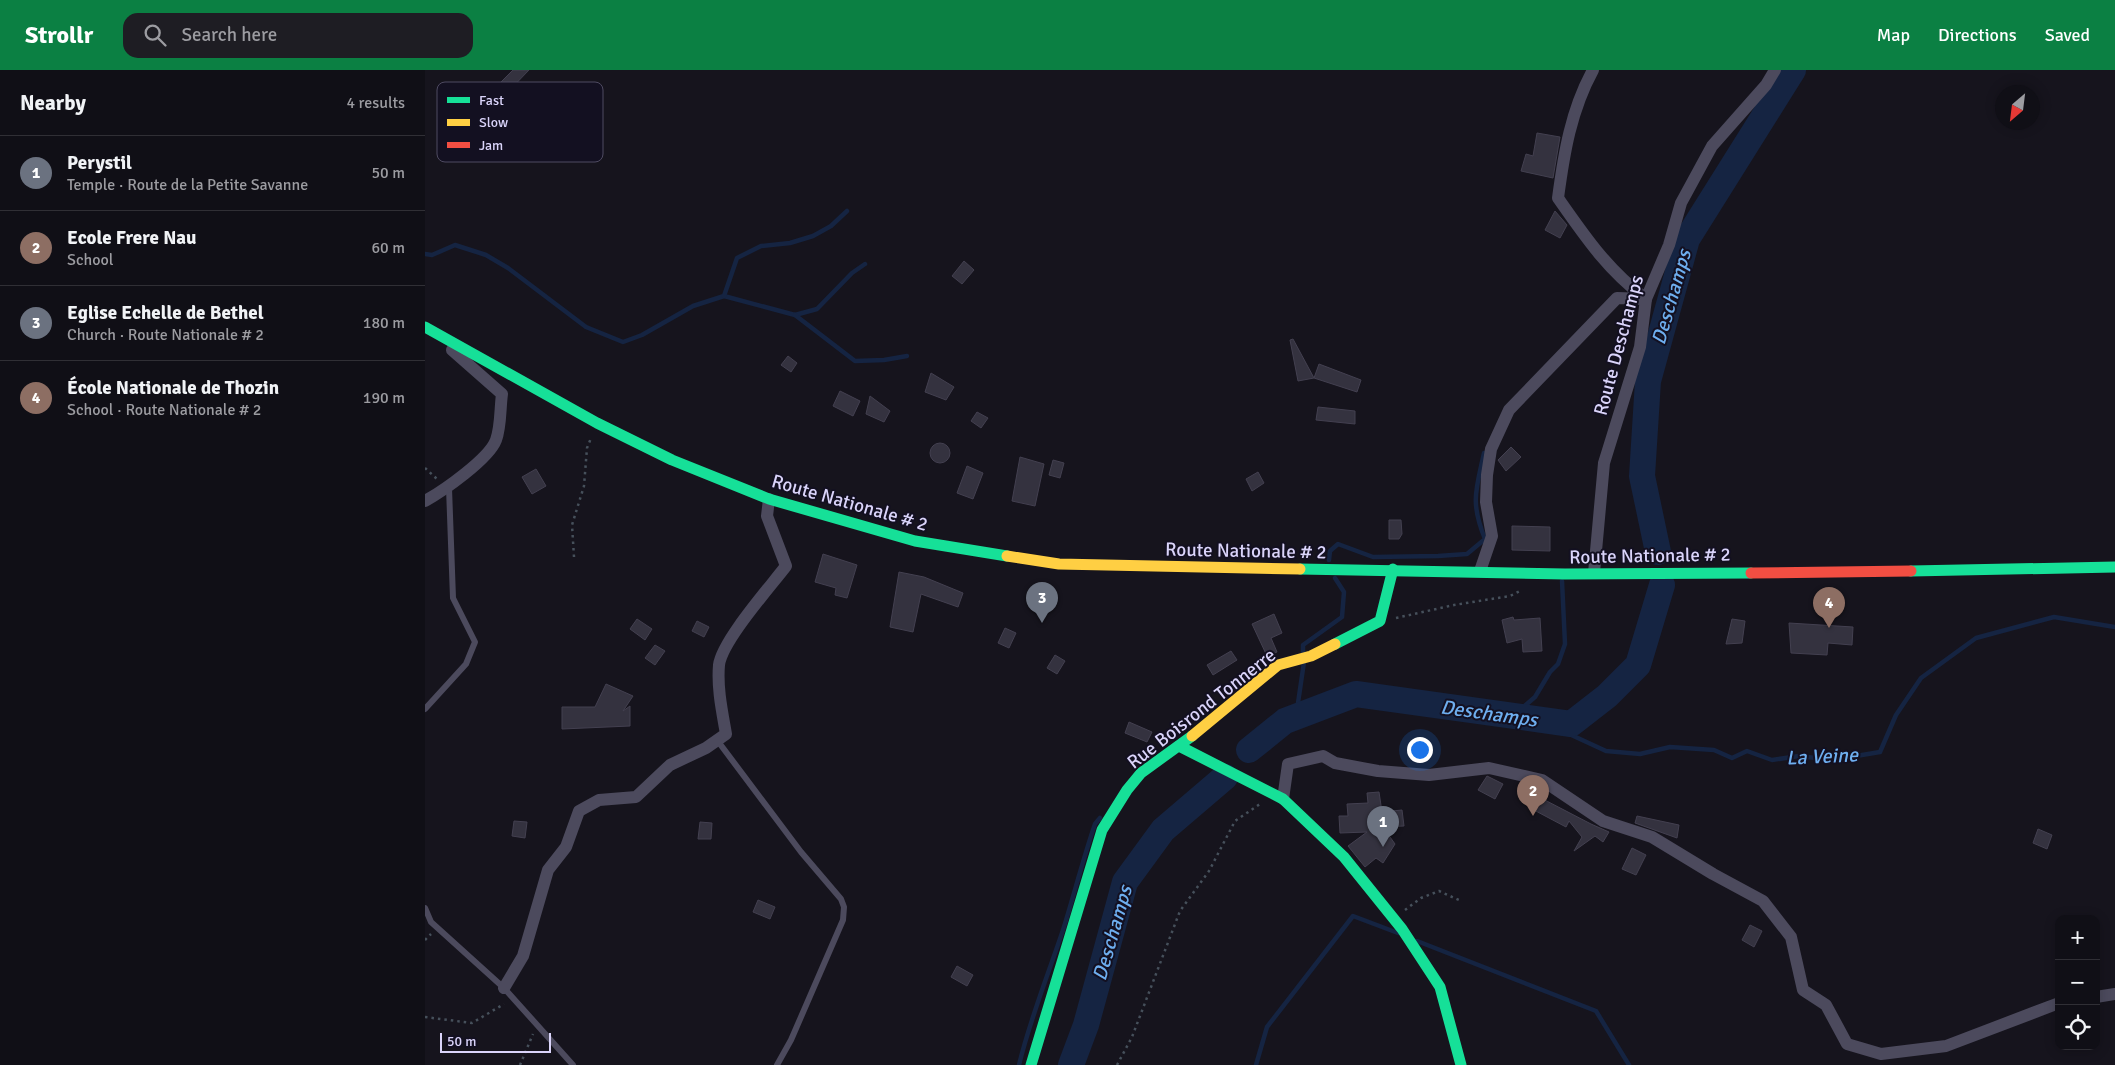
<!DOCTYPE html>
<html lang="en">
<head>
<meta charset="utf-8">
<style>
	body { margin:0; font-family:Signika,sans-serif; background:#1e1d23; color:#f1f3f6 }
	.controls { position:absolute; right:15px; bottom:15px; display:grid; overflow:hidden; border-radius:10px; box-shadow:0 2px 12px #0003 }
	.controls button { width:45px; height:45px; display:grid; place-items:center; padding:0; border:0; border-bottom:1px solid #302f35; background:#100f16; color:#f1f3f6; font:25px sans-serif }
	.compass { position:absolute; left:1570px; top:15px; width:45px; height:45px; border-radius:50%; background:#100f16; box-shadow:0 2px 12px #0003; rotate:208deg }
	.scale { position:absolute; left:15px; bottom:12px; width:111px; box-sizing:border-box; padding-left:5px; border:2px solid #dad4fa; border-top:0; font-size:14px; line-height:18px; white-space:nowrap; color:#dad4fa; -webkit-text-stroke:4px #131021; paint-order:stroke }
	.you { position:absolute; left:994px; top:679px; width:18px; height:18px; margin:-12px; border:4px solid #fff; border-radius:50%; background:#1a73e8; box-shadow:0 0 0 8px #1a73e833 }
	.badge { display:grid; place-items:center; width:32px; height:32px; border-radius:50%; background:#0b8043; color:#fff; font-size:16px; font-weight:700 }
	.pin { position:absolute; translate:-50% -41px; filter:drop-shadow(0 1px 2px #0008) }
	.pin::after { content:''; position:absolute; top:26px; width:18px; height:15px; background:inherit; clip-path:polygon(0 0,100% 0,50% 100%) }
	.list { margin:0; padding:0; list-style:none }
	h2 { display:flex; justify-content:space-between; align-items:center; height:65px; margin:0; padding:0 20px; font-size:21px }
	h2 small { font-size:16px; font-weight:400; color:#9c9ca1 }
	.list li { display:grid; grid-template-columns:32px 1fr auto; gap:15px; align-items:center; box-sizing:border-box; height:75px; padding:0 20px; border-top:1px solid #302f35 }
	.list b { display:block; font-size:19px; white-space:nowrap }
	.list p { margin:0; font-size:16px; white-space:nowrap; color:#9c9ca1 }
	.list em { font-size:16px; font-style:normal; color:#9c9ca1 }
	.icon { flex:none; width:28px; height:28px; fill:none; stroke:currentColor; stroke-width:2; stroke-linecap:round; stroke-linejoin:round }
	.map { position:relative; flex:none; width:1690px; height:995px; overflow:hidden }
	header { display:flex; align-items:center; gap:30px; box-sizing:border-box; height:70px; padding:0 25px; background:#0b8043; color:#fff }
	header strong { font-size:24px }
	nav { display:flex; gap:28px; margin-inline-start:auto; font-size:18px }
	.search { width:350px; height:45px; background:#1e1d23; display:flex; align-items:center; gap:12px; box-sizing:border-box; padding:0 18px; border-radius:15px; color:#9c9ca1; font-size:19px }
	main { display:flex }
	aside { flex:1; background:#100f16 }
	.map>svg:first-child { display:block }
</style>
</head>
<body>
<header>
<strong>Strollr</strong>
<div class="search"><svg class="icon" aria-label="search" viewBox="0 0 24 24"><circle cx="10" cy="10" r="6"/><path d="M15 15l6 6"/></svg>Search here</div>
<nav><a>Map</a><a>Directions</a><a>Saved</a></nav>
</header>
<main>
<aside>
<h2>Nearby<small>4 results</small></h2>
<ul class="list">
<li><span class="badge" style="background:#6b7280">1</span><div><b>Perystil</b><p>Temple · Route de la Petite Savanne</p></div><em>50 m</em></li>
<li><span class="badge" style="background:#8d6e63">2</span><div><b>Ecole Frere Nau</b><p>School</p></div><em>60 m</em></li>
<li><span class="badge" style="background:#6b7280">3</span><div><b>Eglise Echelle de Bethel</b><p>Church · Route Nationale # 2</p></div><em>180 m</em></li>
<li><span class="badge" style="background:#8d6e63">4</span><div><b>École Nationale de Thozin</b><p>School · Route Nationale # 2</p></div><em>190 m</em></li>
</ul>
</aside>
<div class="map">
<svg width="1690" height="995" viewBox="0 0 1690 995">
	<rect width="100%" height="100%" fill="#16141d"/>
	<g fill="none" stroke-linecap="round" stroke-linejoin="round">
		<g stroke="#152442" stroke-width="4.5">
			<polyline points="0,184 7,185 30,175 61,185 83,198 161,257 198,272 217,265 268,236 299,226 370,245 392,239 427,203 440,194"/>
			<polyline points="299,226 312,188 336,176 365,173 388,166 406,156 422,141"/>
			<polyline points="370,245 430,291 459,290 482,286"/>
			<path d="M 904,490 L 905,481 L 913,474 L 948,487 L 1013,486 L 1042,484 L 1060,469 C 1045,432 1051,420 1059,383"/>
			<polyline points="878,584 878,575 917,547 919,522 910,508"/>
			<polyline points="875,645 873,633 879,592"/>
			<polyline points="1087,647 1110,627 1125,602 1133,594 1140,574 1137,511"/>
			<polyline points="1116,651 1181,681 1215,684 1245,677 1289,680 1307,688 1322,681 1347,690 1374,686 1407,690 1455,682 1471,645 1496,608 1551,568 1629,547 1690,557"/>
			<polyline points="992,871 1171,941 1204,995"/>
			<path d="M 594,995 C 605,949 623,905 638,860 C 649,825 658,789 670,754 L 675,748"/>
			<polyline points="831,995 842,957 928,846 973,863"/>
		</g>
		<g stroke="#152442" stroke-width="26">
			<polyline points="1233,482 1217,406 1223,311 1262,169 1368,0"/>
			<polyline points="824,680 860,651 931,624 1146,654 1182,626 1213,595 1237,515"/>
			<polyline points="646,995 661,955 700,812 738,760 800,707"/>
		</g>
	</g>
	<g fill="#34323f" stroke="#434050">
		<polygon points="88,0 104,0 79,26 70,18"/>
		<polygon points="1112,63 1135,67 1128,108 1096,101 1101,84 1108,86"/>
		<polygon points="1130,141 1142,155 1135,168 1120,160"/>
		<polygon points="539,191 549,200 537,214 527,206"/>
		<polygon points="868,269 889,308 873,311 865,270"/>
		<polygon points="363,286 372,293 366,302 356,295"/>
		<polygon points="894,294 936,310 932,322 889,308"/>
		<polygon points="506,303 529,317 521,330 500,322"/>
		<polygon points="415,321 435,331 428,346 408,336"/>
		<polygon points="445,326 465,341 459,352 441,344"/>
		<polygon points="893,337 930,341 930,354 891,350"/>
		<polygon points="552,342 563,348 556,358 546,351"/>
		<circle cx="515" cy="383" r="10"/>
		<polygon points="1086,377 1096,387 1081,401 1073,390"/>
		<polygon points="595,387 619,394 610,436 587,431"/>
		<polygon points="628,390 639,393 635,408 624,405"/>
		<polygon points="542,396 558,403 548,429 532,423"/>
		<polygon points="111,399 121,416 107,424 97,407"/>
		<polygon points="833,402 839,413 827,421 821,409"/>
		<polygon points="964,450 976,450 977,464 974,469 964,469"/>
		<polygon points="1087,456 1125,457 1125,481 1087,480"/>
		<polygon points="398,484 432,495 422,528 410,525 411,518 390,512"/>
		<polygon points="474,502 499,507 538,523 533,537 496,524 488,562 465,557"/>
		<polygon points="849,544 857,563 846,568 852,582 842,586 827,554"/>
		<polygon points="1088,547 1089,550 1115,548 1117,581 1098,582 1097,569 1082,573 1077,550"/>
		<polygon points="212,549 227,559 220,570 205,559"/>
		<polygon points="1307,549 1320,551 1317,573 1301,574"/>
		<polygon points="272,551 284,557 279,567 267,561"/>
		<polygon points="1364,553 1428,557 1427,575 1403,573 1402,585 1366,583"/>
		<polygon points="580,558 591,563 584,578 573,573"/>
		<polygon points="230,575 240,581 230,595 220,588"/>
		<polygon points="806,581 812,590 788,605 782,595"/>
		<polygon points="630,585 640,591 632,604 622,598"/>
		<polygon points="181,614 208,626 198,641 205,636 205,656 137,659 137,637 170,637"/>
		<polygon points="704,652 727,662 722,672 700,663"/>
		<polygon points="1062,706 1078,714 1070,729 1053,720"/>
		<polygon points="954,722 957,742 977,740 979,756 958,757 970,774 958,793 951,788 940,797 923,776 942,762 915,763 914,746 923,746 922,734 943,733 942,723"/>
		<polygon points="1114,727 1166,754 1184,762 1178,772 1170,766 1149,781 1157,767 1144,751 1141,757 1107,739"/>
		<polygon points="1212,746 1254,755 1252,768 1210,753"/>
		<polygon points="89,751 102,752 100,768 87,766"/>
		<polygon points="275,752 287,753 286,769 273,769"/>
		<polygon points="1613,759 1627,765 1622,779 1608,773"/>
		<polygon points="1207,778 1221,785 1211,805 1197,799"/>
		<polygon points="333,830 350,837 345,849 328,842"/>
		<polygon points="1325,855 1337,861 1329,877 1317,870"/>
		<polygon points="532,896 548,905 542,916 526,907"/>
	</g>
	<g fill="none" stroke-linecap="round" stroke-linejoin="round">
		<g stroke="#46505b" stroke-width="2.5" stroke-dasharray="2.5 4" stroke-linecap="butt">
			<polyline points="0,398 12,409"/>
			<polyline points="149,487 147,455 159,416 162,378 166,368"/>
			<polyline points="971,548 1029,535 1085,526 1095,521"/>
			<polyline points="980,840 996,828 1014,821 1036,831"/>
			<polyline points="0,870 6,864"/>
			<polyline points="0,947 47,953 79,934"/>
			<polyline points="95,995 108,964"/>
			<polyline points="692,995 707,967 755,841 784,801 810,751 835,734"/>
		</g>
		<g stroke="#4c4a5d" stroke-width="6">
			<polyline points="0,639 41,594 50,572 28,528 24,418"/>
			<polyline points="292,670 376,782 416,829 419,837 418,850 366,970 352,995"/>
			<polyline points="0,838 6,852 79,918 148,995"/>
		</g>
		<g stroke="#4c4a5d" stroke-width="12">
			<path d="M 0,431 C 18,421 64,389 71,370 C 76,357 75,338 77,324 L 27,280"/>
			<path d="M 1055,501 L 1067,466 L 1061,432 L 1062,405 L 1066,379 L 1084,340 L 1192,228 L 1221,229 C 1182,199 1161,168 1133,128 C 1139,83 1146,40 1168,0"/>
			<polyline points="1169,503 1179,393 1215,277 1221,229 1244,175 1256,133 1287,76 1341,15 1350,0"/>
			<polyline points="858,729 863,694 898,686 910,693 953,701 1004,705 1064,698 1117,710 1178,751 1227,767 1288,804 1338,831 1366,867 1378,920 1401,935 1422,974 1456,984 1521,976 1634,933"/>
			<path d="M 79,918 L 98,886 L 123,800 L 141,777 L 154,741 L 174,730 L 211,727 L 245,695 L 281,678 L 301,664 C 297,641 292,618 294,595 C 297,571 345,517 361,496 L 342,446 L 344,429"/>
			<polyline points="1671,927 1690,924"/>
		</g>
		<g stroke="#16e098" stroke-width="11">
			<polyline points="0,257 172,353 247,390 344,429 490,471 582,486"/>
			<polyline points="875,499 1140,504 1326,503"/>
			<polyline points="1486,501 1690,497"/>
			<polyline points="910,574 955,551 968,499"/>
			<polyline points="754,676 858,729 919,787 977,859 1015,917 1036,995"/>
			<polyline points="606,995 677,760 702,720 716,703 767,666"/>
		</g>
		<g stroke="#ffcf43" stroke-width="11">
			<polyline points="582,486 634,494 875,499"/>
			<polyline points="767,666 853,595 886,586 910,574"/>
		</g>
		<polyline stroke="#f24e42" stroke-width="11" points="1326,503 1486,501"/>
	</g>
	<g text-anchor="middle" stroke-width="4" stroke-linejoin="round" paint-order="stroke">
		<g font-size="19" fill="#dad4fa" stroke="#131021">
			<text transform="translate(1193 275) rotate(-75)" y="7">Route Deschamps</text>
			<text transform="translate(425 432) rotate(16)" y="7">Route Nationale # 2</text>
			<text transform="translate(821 480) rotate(1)" y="7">Route Nationale # 2</text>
			<text transform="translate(1225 485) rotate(-1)" y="7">Route Nationale # 2</text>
			<text transform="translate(776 638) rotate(-38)" y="7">Rue Boisrond Tonnerre</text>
		</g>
		<g font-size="20" font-style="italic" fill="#6eaeef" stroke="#131021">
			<text transform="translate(1246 227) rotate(-74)" y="7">Deschamps</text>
			<text transform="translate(1064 643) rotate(8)" y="7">Deschamps</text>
			<text transform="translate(1397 686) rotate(-3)" y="7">La Veine</text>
			<text transform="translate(687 863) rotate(-74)" y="7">Deschamps</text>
		</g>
	</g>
	<rect x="12" y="12" width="166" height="80" rx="8" fill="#131021" stroke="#4f4b62" stroke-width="1"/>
	<rect x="22" y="27" width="23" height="6" fill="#16e098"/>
	<rect x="22" y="49" width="23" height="7" fill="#ffcf43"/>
	<rect x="22" y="72" width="23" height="6" fill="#f24e42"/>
	<g font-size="14" fill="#dad4fa">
		<text x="54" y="35">Fast</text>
		<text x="54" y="57">Slow</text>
		<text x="54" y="80">Jam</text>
	</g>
</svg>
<div class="controls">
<button>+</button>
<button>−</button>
<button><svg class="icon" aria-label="locate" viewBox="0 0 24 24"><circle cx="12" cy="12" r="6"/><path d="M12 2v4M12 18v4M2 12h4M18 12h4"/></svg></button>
</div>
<svg class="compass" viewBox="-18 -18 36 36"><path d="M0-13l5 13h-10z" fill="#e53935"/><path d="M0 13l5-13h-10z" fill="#9c9ca1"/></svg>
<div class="scale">50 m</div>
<div class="you"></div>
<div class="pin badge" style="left:958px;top:777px;background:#6b7280">1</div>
<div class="pin badge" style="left:1108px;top:746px;background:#8d6e63">2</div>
<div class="pin badge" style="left:617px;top:553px;background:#6b7280">3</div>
<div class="pin badge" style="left:1404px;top:558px;background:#8d6e63">4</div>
</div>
</main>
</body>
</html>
